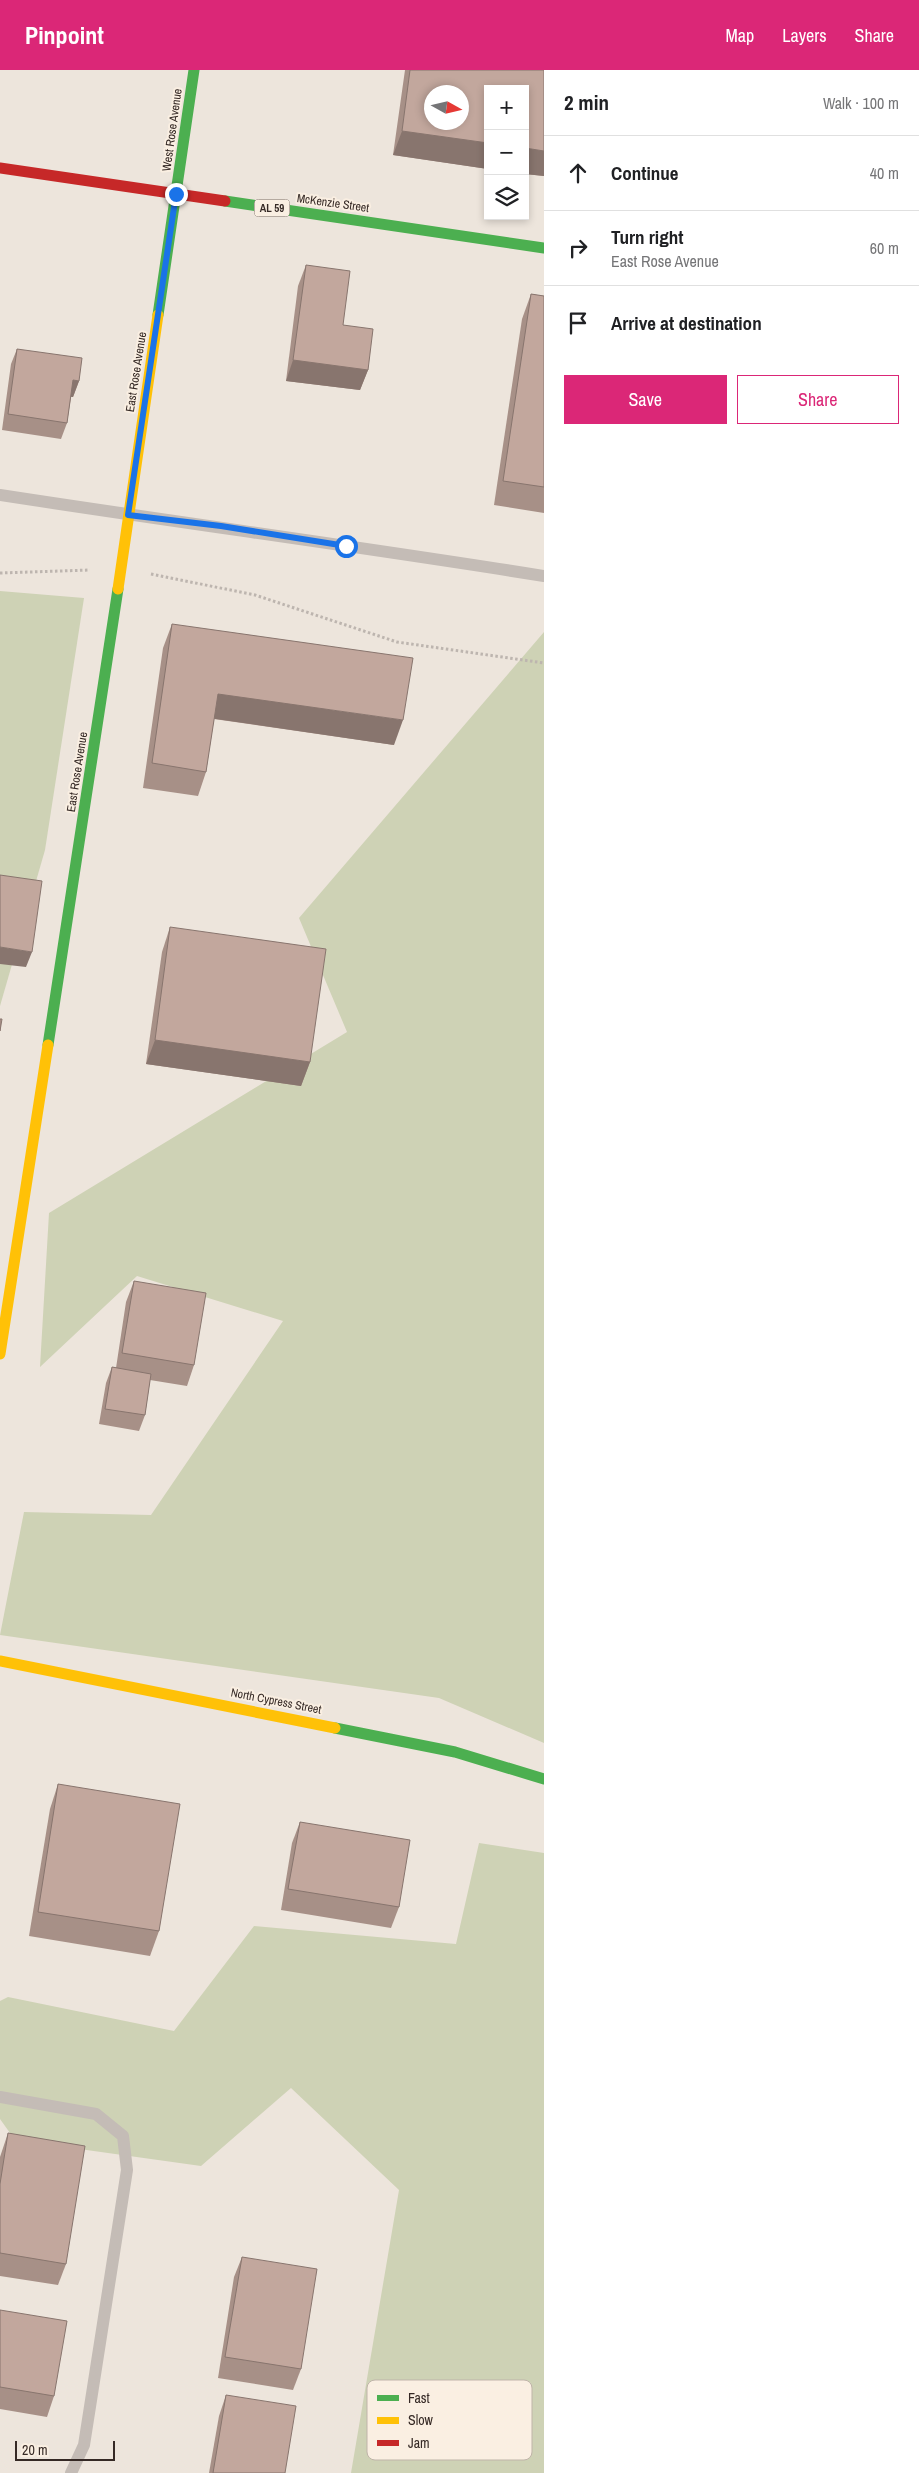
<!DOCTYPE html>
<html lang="en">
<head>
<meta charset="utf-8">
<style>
	body { margin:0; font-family:"Archivo Narrow",sans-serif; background:#f2f2f2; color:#202124 }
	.controls { position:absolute; right:15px; top:15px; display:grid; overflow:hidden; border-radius:0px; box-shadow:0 2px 8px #0003 }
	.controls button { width:45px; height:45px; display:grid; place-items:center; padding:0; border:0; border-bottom:1px solid #e0e0e0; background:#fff; color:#202124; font:25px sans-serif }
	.compass { position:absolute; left:424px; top:15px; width:45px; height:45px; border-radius:50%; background:#fff; box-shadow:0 2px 8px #0003; rotate:98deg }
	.scale { position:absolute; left:15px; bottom:12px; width:100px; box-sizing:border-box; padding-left:5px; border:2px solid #352925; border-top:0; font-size:14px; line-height:18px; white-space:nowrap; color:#352925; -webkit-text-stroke:4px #faefe2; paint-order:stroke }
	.stop { position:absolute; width:15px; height:15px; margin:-11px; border:4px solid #1a73e8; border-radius:50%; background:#fff }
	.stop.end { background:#1a73e8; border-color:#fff; box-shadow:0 1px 5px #0008 }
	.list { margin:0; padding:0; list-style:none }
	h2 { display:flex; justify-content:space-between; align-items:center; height:65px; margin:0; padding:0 20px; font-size:21px }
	h2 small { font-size:16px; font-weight:400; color:#757577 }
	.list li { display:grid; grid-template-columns:32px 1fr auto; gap:15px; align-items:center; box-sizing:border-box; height:75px; padding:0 20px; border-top:1px solid #e0e0e0 }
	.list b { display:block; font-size:19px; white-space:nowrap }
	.list p { margin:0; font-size:16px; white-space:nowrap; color:#757577 }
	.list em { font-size:16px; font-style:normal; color:#757577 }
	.actions { display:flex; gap:10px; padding:15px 20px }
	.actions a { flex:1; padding:11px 0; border:1px solid #db2777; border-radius:0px; text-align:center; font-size:18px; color:#db2777 }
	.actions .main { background:#db2777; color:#fff }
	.icon { flex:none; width:28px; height:28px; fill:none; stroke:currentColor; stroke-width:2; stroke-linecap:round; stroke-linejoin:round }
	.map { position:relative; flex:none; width:544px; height:2403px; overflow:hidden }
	header { display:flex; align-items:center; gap:30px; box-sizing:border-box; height:70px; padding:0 25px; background:#db2777; color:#fff }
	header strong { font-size:24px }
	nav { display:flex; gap:28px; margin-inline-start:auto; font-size:18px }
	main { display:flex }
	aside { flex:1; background:#fff }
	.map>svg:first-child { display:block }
</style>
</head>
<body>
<header>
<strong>Pinpoint</strong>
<nav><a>Map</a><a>Layers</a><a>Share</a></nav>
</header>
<main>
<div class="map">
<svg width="544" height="2403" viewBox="0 0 544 2403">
	<rect width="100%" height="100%" fill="#ede5dc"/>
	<g fill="#ced2b5">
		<polygon points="0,521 84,528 45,780 0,936"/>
		<polygon points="544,562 544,1673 439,1628 0,1565 24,1442 151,1445 283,1251 137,1206 40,1297 49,1143 347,962 299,848"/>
		<polygon points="479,1773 544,1783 544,2403 351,2403 399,2120 291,2018 201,2096 15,2070 0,2049 0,1931 8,1927 174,1961 254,1856 456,1874"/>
	</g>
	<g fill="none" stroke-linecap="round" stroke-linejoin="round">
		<g stroke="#bdb5af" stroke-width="3" stroke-dasharray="2.5 2.5" stroke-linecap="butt">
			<polyline points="0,503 90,500"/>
			<polyline points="151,504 255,525 397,572 544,593"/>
		</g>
		<g stroke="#c4bcb6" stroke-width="12">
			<path d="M 0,425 C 181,453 363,477 544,506"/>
			<polyline points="0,2027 96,2044 123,2066 127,2100 84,2375 71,2403"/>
		</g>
		<g stroke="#4caf50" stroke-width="11">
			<polyline points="225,131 544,178"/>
			<polyline points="158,245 194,0"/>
			<polyline points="48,975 118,519"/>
			<polyline points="335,1658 455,1682 544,1709"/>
		</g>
		<g stroke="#ffc107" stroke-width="11">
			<polyline points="118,519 158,245"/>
			<polyline points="0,1284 48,975"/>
			<polyline points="0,1591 335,1658"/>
		</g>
		<polyline stroke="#c62828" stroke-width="11" points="0,98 225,131"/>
	</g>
	<g fill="#a79087">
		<polygon points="405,0 544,0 544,106 525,104 488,19 488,99 393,85"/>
		<polygon points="306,195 343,255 368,300 360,320 286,311 298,216"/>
		<polygon points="531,224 544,226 544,443 494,435 522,249"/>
		<polygon points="17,279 79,311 73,327 71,327 67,353 61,369 2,360 11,294"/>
		<polygon points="172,554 394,675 214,649 206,702 198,726 143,718 163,578"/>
		<polygon points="170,857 310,992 301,1016 146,994 162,882"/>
		<polygon points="134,1211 194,1295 187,1316 150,1310 145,1345 139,1361 99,1354 106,1313 112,1297 116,1298 126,1232"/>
		<polygon points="58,1714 159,1861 150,1886 29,1866 50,1739"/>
		<polygon points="300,1752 399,1837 391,1858 281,1840 292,1773"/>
		<polygon points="8,2063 66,2194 58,2215 0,2206 0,2087"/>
		<polygon points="242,2187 301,2299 293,2320 218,2308 234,2207"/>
		<polygon points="0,2240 54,2326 47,2347 0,2339"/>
		<polygon points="226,2325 285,2403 209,2403 219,2346"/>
	</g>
	<g fill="#88756e">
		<polygon points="402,61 488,73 488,99 393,85"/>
		<polygon points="525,78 544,81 544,106 525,104"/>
		<polygon points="293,290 368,300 360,320 286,311"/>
		<polygon points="73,310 79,311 73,327 67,326"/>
		<polygon points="218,624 403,650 394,675 209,648"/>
		<polygon points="0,877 32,882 26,897 0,894"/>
		<polygon points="155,970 310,992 301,1016 146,994"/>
	</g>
	<g fill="#c2a79d" stroke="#88756e" fill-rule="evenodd">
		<path d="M 410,0 L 544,0 L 544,81 L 525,78 L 525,19 L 488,19 L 488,73 L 402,61 ZM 432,22 L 462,22 L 462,52 L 432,52 Z"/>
		<polygon points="306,195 350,201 343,255 373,259 368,300 293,290"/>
		<polygon points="531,224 544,226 544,417 503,411"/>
		<polygon points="17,279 82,288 79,311 73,310 67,353 8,344"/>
		<polygon points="172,554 413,588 403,650 218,624 206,702 152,693"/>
		<polygon points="0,805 42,811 32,882 0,877"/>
		<polygon points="170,857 326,879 310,992 155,970"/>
		<polygon points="0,949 2,949 0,961"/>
		<polygon points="134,1211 206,1223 194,1295 122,1283"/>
		<polygon points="112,1297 151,1304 145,1345 105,1339"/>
		<polygon points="58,1714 180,1734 159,1861 38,1842"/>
		<polygon points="300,1752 410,1770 399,1837 288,1819"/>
		<polygon points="8,2063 85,2076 66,2194 0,2183 0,2114"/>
		<polygon points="242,2187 317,2199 301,2299 225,2287"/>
		<polygon points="0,2240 67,2251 54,2326 0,2317"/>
		<polygon points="226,2325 296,2336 285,2403 213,2403"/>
	</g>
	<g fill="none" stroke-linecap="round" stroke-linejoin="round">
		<polyline stroke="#1a73e8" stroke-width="6" points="176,124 128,445 221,456 346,476"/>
	</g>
	<g text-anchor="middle" stroke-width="4" stroke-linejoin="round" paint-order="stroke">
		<rect fill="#faefe2" stroke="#70645e" stroke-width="1" x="254.5" y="129.5" width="35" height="17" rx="4"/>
		<g font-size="11" font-weight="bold" fill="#352925">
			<text x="272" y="142">AL 59</text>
		</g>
		<g font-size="12" fill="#352925" stroke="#faefe2">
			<text transform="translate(172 60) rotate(-82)" y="4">West Rose Avenue</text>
			<text transform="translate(333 133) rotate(8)" y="4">McKenzie Street</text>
			<text transform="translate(136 302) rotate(-81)" y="4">East Rose Avenue</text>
			<text transform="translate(77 702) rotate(-81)" y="4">East Rose Avenue</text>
			<text transform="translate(276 1631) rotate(11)" y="4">North Cypress Street</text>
		</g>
	</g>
	<rect x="367" y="2310" width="165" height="80" rx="8" fill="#faefe2" stroke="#bfb4a9" stroke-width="1"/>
	<rect x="377" y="2325" width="22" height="6" fill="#4caf50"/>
	<rect x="377" y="2347" width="22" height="7" fill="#ffc107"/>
	<rect x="377" y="2370" width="22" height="6" fill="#c62828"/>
	<g font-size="14" fill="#352925">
		<text x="408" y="2333">Fast</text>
		<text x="408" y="2355">Slow</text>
		<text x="408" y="2378">Jam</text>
	</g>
</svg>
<div class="controls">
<button>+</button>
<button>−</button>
<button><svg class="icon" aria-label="layers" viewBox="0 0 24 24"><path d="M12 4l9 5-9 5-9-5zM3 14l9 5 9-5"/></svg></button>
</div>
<svg class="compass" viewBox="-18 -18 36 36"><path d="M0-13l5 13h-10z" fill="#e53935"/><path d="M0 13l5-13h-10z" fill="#757577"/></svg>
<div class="scale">20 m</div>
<div class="stop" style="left:346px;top:476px"></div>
<div class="stop end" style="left:176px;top:124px"></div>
</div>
<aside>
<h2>2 min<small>Walk · 100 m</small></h2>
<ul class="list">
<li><svg class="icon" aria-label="ahead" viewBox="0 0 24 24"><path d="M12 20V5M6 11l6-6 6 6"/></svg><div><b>Continue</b></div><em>40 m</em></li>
<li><svg class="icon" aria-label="right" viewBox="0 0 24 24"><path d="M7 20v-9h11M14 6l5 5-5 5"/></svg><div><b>Turn right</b><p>East Rose Avenue</p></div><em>60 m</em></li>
<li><svg class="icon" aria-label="arrive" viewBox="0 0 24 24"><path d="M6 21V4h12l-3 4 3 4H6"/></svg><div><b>Arrive at destination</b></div></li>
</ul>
<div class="actions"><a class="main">Save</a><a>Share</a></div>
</aside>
</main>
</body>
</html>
